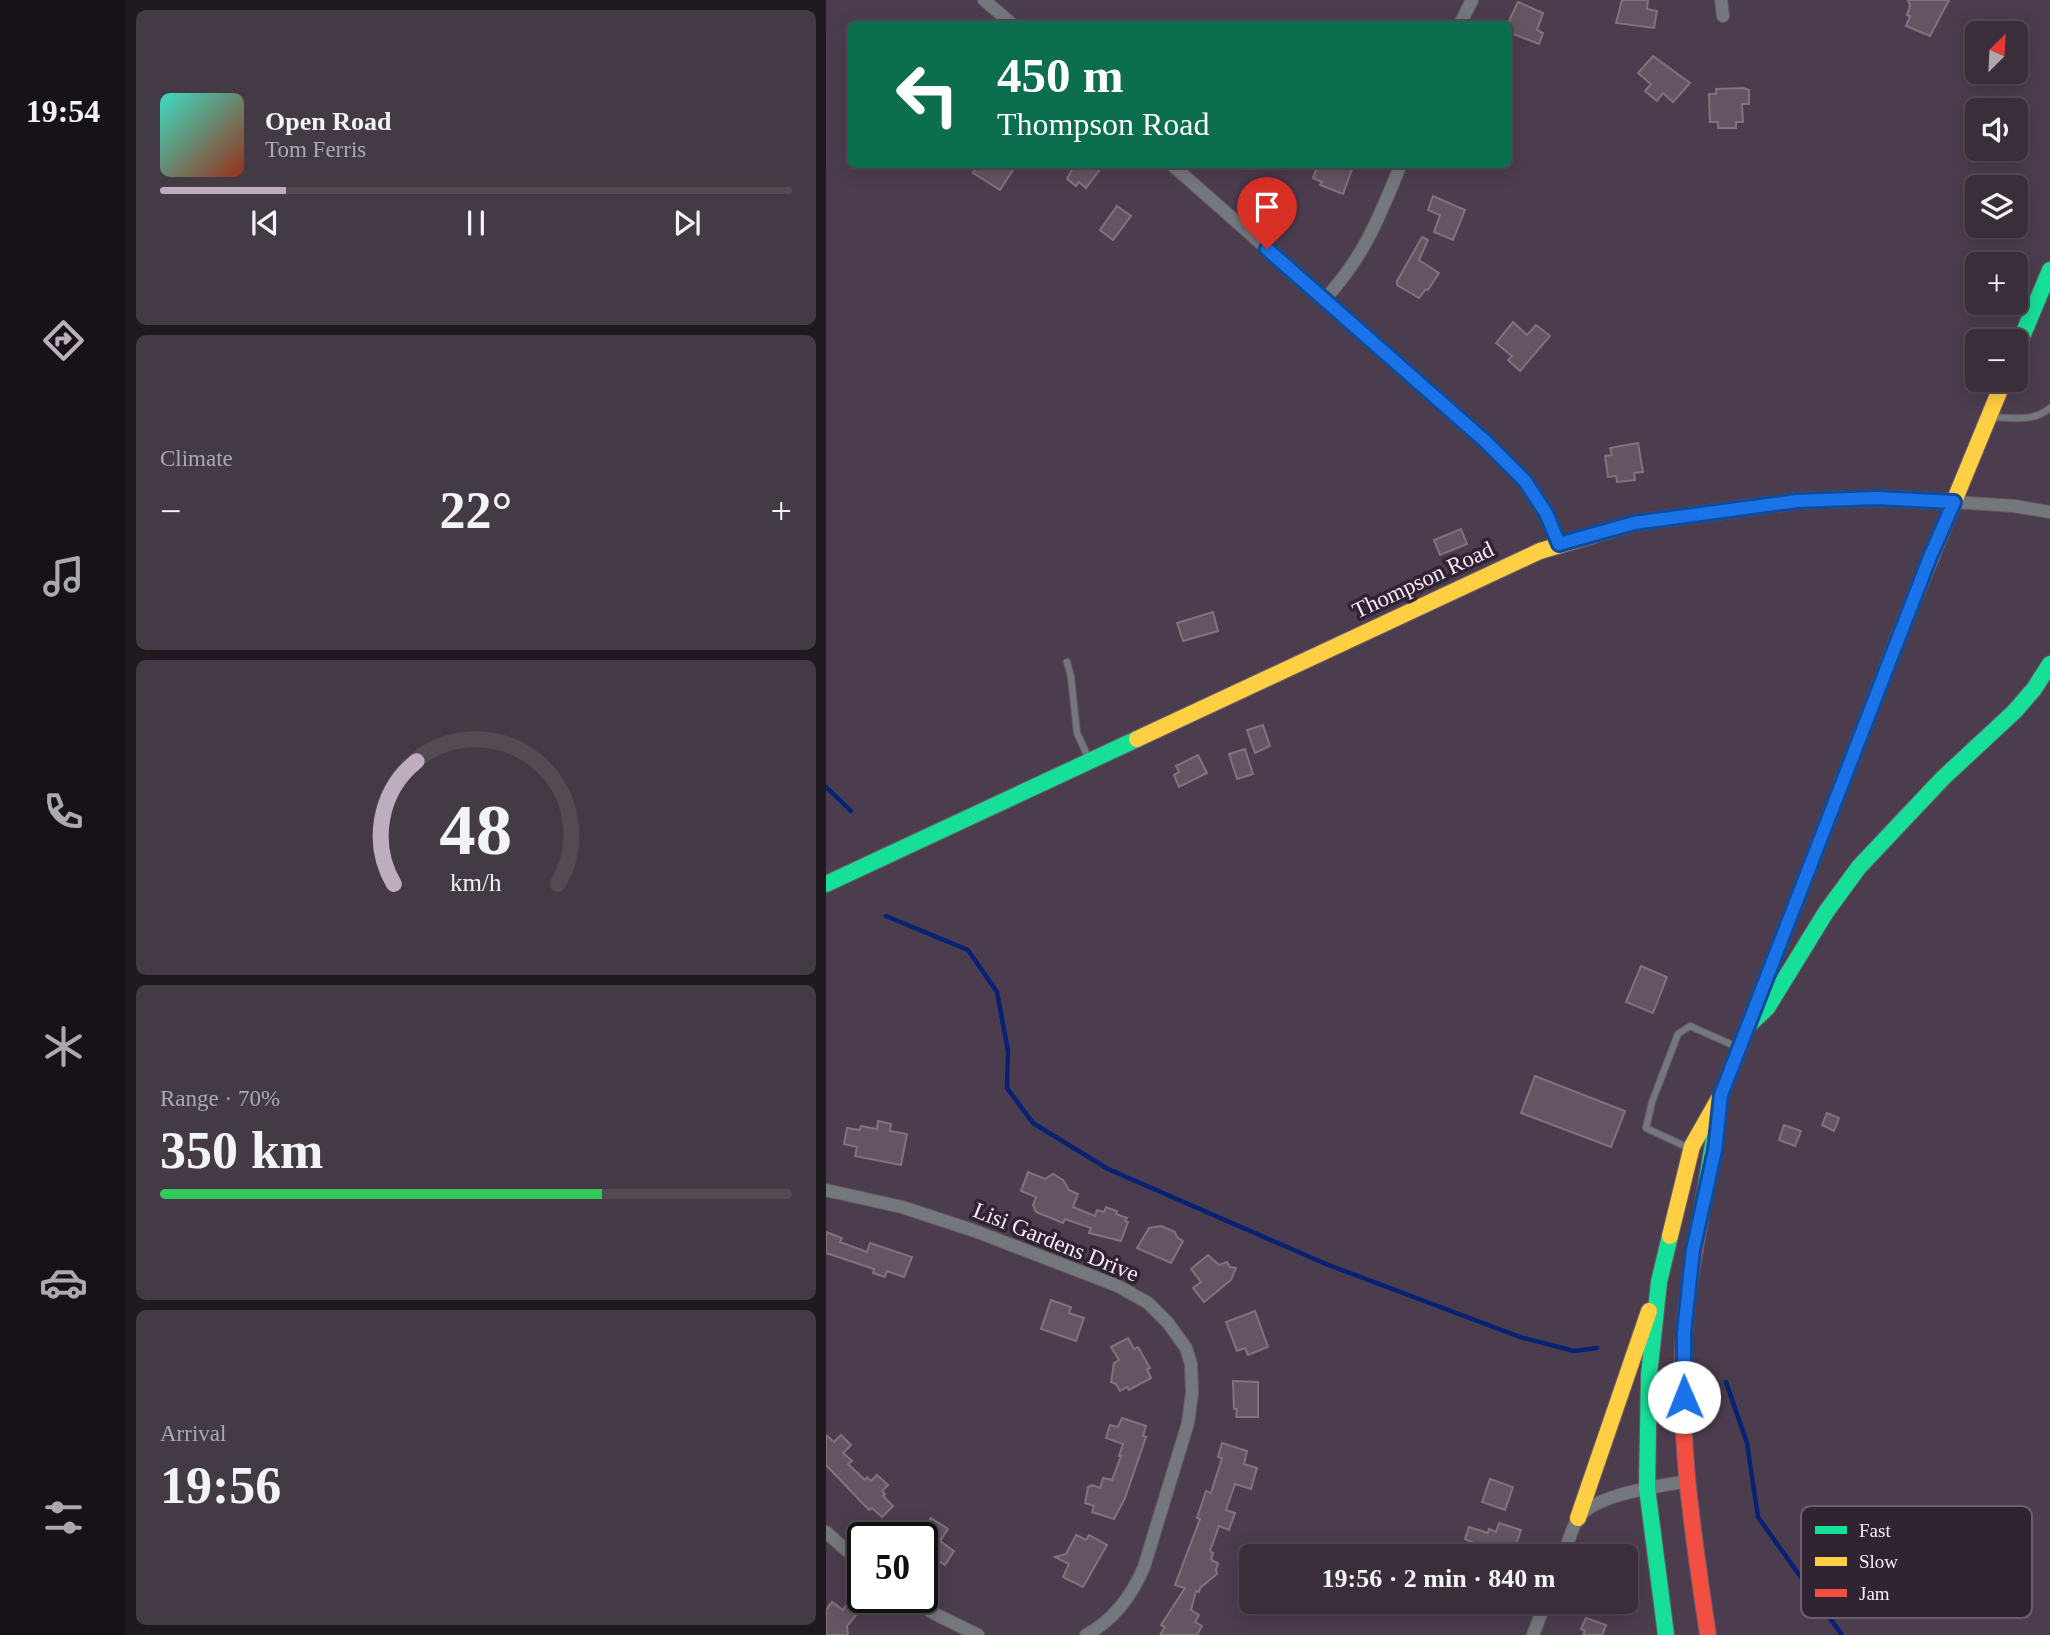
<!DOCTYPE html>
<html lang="en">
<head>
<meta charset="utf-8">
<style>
	body { margin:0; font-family:"Times New Roman",serif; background:#443a45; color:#f1f3f6; height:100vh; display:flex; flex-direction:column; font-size:26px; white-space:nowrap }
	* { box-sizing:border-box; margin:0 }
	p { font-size:23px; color:#aba8af }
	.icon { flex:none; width:38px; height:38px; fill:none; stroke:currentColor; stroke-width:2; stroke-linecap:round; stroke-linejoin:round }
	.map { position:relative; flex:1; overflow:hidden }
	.details { display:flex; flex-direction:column; gap:10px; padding:10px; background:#1f1920; width:700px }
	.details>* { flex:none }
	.guide { position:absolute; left:21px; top:21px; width:665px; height:147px; border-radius:10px; box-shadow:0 4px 18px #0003,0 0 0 2px #534a54; background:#0b6e4f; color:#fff; overflow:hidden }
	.needle { width:46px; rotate:24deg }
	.buttons { position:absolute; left:1139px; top:21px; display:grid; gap:14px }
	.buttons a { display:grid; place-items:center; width:63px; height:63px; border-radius:10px; background:#392e3a; box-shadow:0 4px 18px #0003,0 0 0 2px #534a54; font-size:35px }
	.speed { position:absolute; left:21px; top:1522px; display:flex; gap:14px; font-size:35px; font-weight:700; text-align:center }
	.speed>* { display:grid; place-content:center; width:91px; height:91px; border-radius:50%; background:#392e3a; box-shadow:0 4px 18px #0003,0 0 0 2px #534a54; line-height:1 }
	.speed .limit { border:4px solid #111; border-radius:10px; background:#fff; color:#111 }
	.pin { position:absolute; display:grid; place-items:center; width:60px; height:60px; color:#fff; margin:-72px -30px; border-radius:50% 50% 50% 0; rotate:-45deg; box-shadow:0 0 7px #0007 }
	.pin .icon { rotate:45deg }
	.me { position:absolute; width:77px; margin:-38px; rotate:359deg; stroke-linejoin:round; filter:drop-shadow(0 0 5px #0008) }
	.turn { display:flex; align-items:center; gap:24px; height:147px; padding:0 35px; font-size:32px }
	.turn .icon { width:91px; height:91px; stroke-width:2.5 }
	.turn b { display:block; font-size:49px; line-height:60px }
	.big { font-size:52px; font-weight:800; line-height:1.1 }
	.details .tile { flex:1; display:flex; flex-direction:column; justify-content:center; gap:10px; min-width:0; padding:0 24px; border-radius:10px; background:#443a45 }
	.details .dial { align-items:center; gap:0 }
	.dial svg { height:182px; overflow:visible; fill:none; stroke:#534a54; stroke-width:7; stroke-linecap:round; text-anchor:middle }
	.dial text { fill:#f1f3f6; stroke:none }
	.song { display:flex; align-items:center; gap:21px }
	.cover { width:84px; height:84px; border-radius:10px; background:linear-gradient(135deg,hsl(170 70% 55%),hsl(10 70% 35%)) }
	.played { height:7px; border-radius:4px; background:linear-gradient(90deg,#bdadbf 20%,#534a54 20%) }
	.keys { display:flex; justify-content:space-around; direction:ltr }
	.heat { display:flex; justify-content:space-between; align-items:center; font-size:38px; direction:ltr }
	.charge { height:10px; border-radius:5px; background:linear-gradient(90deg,#34c759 70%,#534a54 0) }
	.trip { position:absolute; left:413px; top:1544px; width:399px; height:70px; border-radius:10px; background:#392e3a; box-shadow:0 4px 18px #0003,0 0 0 2px #534a54; font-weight:800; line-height:70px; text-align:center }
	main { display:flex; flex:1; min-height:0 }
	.tabs { display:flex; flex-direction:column; width:126px; justify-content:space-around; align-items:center; background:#171217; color:#aba8af }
	.tabs .icon { width:49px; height:49px }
	.tabs .active { color:#bdadbf }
	.tabs b { font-size:32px; color:#f1f3f6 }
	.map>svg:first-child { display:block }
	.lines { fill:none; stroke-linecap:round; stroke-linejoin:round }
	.stream { stroke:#072275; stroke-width:4.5 }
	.building { fill:#635561; stroke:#81727f; stroke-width:2 }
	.lane-casing { stroke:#675a68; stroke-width:8 }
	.street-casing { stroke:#675a68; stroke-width:14 }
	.fast-casing { stroke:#675a68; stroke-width:18 }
	.slow-casing { stroke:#675a68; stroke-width:18 }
	.jam-casing { stroke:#675a68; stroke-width:18 }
	.lane { stroke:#73787c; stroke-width:6 }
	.street { stroke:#73787c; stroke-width:12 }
	.fast { stroke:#16e098; stroke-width:16 }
	.slow { stroke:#ffcf43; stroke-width:16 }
	.jam { stroke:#f24e42; stroke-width:16 }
	.route-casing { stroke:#114b97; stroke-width:18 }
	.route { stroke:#1a73e8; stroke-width:12 }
	.labels { text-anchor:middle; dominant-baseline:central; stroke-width:7; stroke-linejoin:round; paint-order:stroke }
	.street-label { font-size:23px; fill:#fae9fc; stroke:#302332 }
	.key { fill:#302332; stroke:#6d5e6f; stroke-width:2 }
	.key-label { font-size:19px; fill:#fae9fc }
</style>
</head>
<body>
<main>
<nav class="tabs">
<b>19:54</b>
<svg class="icon active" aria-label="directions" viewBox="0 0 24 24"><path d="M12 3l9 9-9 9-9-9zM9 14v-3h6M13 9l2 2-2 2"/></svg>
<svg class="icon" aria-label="music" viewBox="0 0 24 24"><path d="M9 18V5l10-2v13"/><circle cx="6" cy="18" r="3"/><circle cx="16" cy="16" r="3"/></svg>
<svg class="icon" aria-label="phone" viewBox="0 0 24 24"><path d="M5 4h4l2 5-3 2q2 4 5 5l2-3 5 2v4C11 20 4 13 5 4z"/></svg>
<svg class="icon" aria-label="climate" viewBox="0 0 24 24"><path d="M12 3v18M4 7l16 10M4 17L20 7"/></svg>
<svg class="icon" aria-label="car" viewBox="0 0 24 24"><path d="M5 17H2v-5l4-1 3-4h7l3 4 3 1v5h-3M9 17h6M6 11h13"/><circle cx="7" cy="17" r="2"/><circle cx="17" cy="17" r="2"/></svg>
<svg class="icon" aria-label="filters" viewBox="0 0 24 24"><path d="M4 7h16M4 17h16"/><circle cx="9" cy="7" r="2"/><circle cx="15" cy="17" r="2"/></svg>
</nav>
<section class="details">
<div class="tile">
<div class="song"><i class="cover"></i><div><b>Open Road</b><p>Tom Ferris</p></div></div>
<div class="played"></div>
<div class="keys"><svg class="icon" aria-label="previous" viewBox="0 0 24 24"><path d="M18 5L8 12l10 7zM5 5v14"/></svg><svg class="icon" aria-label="pause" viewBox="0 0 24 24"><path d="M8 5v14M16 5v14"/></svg><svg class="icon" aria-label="next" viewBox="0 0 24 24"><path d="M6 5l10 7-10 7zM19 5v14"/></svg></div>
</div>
<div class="tile"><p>Climate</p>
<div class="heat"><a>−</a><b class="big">22°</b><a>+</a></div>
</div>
<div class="tile dial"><svg viewBox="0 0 100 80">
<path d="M14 69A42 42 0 1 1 86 69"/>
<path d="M14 69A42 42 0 0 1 24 15" stroke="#bdadbf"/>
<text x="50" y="56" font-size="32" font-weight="700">48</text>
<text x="50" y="72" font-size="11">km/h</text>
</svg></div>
<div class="tile"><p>Range · 70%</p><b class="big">350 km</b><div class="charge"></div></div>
<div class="tile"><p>Arrival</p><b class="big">19:56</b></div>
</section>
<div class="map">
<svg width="1224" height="1635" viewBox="0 0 1224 1635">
	<rect width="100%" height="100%" fill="#4c3d4e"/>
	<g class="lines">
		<!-- stream -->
		<g class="stream">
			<path d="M0,787L25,811"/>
			<path d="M60,916L142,950L171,992L182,1051L181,1088L207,1123L282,1169L500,1264L694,1337L748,1351L771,1348"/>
			<path d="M900,1382L921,1443L932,1517L1016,1635"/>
		</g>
	</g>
	<!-- building -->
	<g class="building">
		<path d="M796,0H822L821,9L831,11L828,28L790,23Z"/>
		<path d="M1082,0H1123L1104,36L1080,26L1084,16L1081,15L1084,6Z"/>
		<path d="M692,2L717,13L711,30L717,33L713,44L682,32V23Z"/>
		<path d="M827,56L864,83L847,102L837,93L831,101L819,91L825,84L812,73Z"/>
		<path d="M917,88L923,90V104H916L917,122H910V128H892V122H884L883,94H890V89Z"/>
		<path d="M152,164H191L174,190L147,173Z"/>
		<path d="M249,164H278L260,188L253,182L250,186L241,179Z"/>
		<path d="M503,164H528L517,194L494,185L496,182L487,178L492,165L501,168Z"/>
		<path d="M607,196L639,210L627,240L608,232L614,215L602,210Z"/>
		<path d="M291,206L305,216L287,240L274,230Z"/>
		<path d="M596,237L602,240L593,260L613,273L602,290L600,289L593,298L571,285V281Z"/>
		<path d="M687,322L701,335L710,325L724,336L694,371L682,360L686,356L670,343Z"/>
		<path d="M812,443L817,472L808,473L809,480L791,482L790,476L782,477L779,456L786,455L784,448Z"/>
		<path d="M635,529L641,544L614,555L608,540Z"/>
		<path d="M387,612L392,631L357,641L351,623Z"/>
		<path d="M437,725L444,746L429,753L421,730Z"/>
		<path d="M419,749L427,774L411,779L403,754Z"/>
		<path d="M372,755L381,773L353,787L348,775L353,772L350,766Z"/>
		<path d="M815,966L841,977L827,1013L800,1002Z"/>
		<path d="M709,1076L799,1111L785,1147L695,1113Z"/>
		<path d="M1001,1113L1013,1118L1008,1131L996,1125Z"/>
		<path d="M52,1121L65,1124L64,1131L81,1134L75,1165L29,1156L31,1147L18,1144L21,1128L34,1130L35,1126L51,1129Z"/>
		<path d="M958,1125L975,1131L969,1146L953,1140Z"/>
		<path d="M202,1172L219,1179L227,1174L237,1180L243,1190L252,1194L247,1207L269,1216L271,1210L278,1212L280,1207L291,1211L290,1214L301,1218L299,1221L302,1222L295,1241L263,1233L265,1228L239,1219L237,1223L210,1212L207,1205L210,1197L195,1191Z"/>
		<path d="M335,1226L349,1232L351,1237L357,1241L345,1263L311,1248L323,1228Z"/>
		<path d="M0,1232L16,1238L14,1242L41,1252L44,1243L86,1257L78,1277L61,1271L59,1277L47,1273L48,1269L0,1253Z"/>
		<path d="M382,1255L393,1265L401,1262L404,1267L410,1268L405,1280L378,1302L367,1288L375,1282L365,1269Z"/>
		<path d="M225,1300L245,1307L243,1313L258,1318L250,1341L215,1329Z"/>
		<path d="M429,1311L442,1347L422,1355L419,1348L411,1351L400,1322Z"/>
		<path d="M302,1338L308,1349L312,1347L324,1368L321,1369L325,1378L303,1390L301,1387L294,1391L290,1384L285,1382L288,1363L293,1360L285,1347Z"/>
		<path d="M407,1381L432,1382V1417H410L411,1409H408Z"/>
		<path d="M296,1418L320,1426L317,1436L320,1437L299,1498L288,1519L266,1512L268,1506L259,1503L262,1487L266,1485L274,1488L277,1478L286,1480L295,1456H293L297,1444L280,1438L284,1425L292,1427Z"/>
		<path d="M0,1435L8,1442L15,1435L25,1445L17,1453L26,1461L22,1464L39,1480L41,1477L45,1481L51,1475L62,1485L56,1491L59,1494L57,1496L67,1506L56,1517L46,1508L43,1510L0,1465Z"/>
		<path d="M396,1443L421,1451L418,1464L431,1468L425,1489L409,1484L400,1510L409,1513L403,1530L393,1526L384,1551L387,1553L385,1560L392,1563L390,1570L391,1574L374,1588L373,1592L370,1591L365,1610L373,1615L369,1622L376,1626L371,1635H334L339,1627L335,1625L359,1588L349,1585L374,1519L371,1518L380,1491L385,1493L396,1458L392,1457Z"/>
		<path d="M664,1479L687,1487L679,1510L656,1502Z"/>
		<path d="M105,1518L122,1529L114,1541L128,1551L119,1565L104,1555L96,1567V1538H81L90,1525L97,1529Z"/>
		<path d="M673,1523L695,1530L689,1547L683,1544L679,1556H660L643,1550L646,1542L639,1539L643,1527L662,1533L663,1529L670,1532Z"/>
		<path d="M250,1535L260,1540L263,1535L281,1545L257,1587L237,1577L243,1564L229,1557L240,1554Z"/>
		<path d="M24,1600L35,1609L21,1626L22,1635H0V1610L6,1602L17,1610Z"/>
		<path d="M760,1618L780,1625L776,1635H757L759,1631L755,1629Z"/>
	</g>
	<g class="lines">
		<defs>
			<g id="lane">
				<path d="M1165,417C1185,418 1208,422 1224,408"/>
				<path d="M241,662L245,677L251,733L263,759"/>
				<path d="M863,1148L820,1128L826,1102L852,1034L864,1026L911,1047"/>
			</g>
			<g id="street">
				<path d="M158,0L186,24"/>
				<path d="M895,0L897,16"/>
				<path d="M634,24L646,0"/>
				<path d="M345,164L659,441L699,481L720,512L733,544"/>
				<path d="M498,300C538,257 553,218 575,164"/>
				<path d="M1128,502L1188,506L1224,512"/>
				<path d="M0,1190L76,1207L149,1231L292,1286L322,1303L342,1323L360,1348L365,1364L366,1393L362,1423L318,1567C306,1595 288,1620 260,1635"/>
				<path d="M0,1532L37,1565"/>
				<path d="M737,1556C742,1544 745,1530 751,1520C766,1494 835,1486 863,1481"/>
				<path d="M83,1598L109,1614L152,1635"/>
				<path d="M707,1635L720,1601"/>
			</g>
			<g id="fast">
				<path d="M1190,351L1224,270"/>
				<path d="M768,535L808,523L971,501L1051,498L1128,502"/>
				<path d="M0,884L311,739"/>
				<path d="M925,1023L941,1008L1000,912L1033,867L1117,778L1188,712L1208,689L1224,664"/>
				<path d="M874,1221L894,1103"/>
				<path d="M840,1635L821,1488L823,1375L833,1282L844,1236"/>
			</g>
			<g id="slow">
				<path d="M1080,618L1178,380"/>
				<path d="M311,739L714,551L768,535"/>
				<path d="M844,1236L866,1146L895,1095L988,856"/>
				<path d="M752,1518L823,1311"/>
			</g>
			<g id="jam">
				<path d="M988,856L1080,618"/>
				<path d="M874,1221C867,1258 861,1295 858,1332C851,1433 867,1535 882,1635"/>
			</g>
		</defs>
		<!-- lane casing -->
		<use href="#lane" class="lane-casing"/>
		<!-- street casing -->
		<use href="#street" class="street-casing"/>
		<!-- fast casing -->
		<use href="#fast" class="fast-casing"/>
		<!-- slow casing -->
		<use href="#slow" class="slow-casing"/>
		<!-- jam casing -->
		<use href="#jam" class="jam-casing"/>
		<!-- lane -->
		<use href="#lane" class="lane"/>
		<!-- street -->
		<use href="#street" class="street"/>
		<!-- fast -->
		<use href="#fast" class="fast"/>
		<!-- slow -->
		<use href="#slow" class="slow"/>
		<!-- jam -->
		<use href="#jam" class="jam"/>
	</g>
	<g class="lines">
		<defs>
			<path id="route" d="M441,249L659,441L699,481L720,513L733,544L808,523L971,501L1051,498L1128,502L1104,557L895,1095L889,1150L867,1250L858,1332V1397"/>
		</defs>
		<!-- route casing -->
		<use href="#route" class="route-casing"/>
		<!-- route -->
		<use href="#route" class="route"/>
	</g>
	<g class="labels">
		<!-- street labels -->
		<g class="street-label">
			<text transform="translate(597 580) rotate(-25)">Thompson Road</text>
			<text transform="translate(230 1242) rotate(22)">Lisi Gardens Drive</text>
		</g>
	</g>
	<!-- legend -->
	<rect x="975" y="1506" width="231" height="112" rx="10" class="key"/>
	<rect x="989" y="1526" width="32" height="8" fill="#16e098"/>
	<rect x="989" y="1557" width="32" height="9" fill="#ffcf43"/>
	<rect x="989" y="1589" width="32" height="8" fill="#f24e42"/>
	<g class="key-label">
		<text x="1033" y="1537">Fast</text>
		<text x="1033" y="1568">Slow</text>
		<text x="1033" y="1600">Jam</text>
	</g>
</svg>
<div class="buttons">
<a><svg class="needle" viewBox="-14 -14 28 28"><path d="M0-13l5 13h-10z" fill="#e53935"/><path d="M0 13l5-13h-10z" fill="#aba8af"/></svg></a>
<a><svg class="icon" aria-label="sound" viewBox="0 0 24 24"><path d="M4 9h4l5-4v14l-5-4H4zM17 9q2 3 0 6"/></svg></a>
<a><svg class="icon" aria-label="layers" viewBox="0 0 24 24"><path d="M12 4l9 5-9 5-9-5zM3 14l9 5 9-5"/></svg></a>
<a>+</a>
<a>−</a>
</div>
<div class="speed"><div class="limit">50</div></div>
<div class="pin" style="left:441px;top:249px;background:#d93025"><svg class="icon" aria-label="arrive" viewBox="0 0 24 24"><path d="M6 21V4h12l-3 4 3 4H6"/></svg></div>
<svg class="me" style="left:858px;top:1397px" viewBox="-20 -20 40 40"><circle r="19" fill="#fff"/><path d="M0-13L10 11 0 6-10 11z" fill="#1a73e8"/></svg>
<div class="trip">19:56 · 2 min · 840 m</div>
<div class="guide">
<div class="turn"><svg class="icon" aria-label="left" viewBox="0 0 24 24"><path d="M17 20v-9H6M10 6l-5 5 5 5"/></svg><div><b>450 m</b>Thompson Road</div></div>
</div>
</div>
</main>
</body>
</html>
